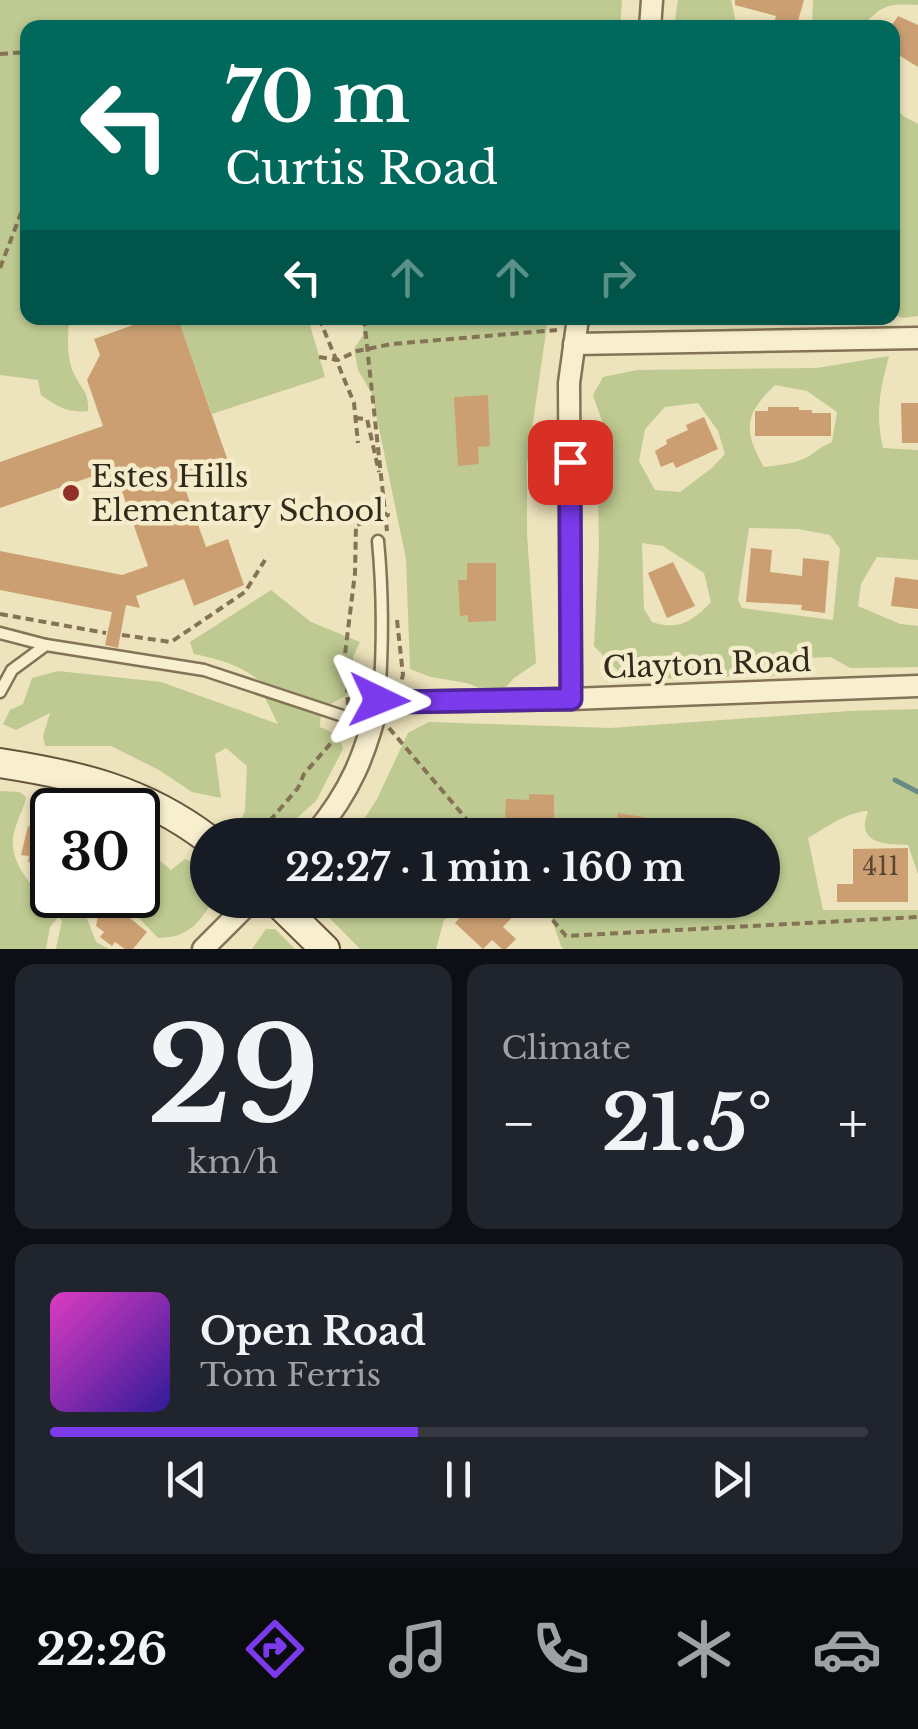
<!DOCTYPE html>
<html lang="en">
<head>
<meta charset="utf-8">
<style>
	body { margin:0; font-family:"Libre Baskerville",serif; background:#20242c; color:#f1f3f6; height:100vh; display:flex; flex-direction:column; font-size:38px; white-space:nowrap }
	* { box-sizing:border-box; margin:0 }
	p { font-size:32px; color:#9ea1a6 }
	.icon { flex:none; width:55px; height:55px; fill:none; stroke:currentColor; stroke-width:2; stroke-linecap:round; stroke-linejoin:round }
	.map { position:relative; height:949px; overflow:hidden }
	.panel { display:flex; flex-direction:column; gap:15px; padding:15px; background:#0d0f14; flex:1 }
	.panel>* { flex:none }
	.hud { position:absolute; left:20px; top:20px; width:880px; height:305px; border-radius:20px; box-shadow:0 2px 8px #0004; background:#00695c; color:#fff; overflow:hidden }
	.speed { position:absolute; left:30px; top:788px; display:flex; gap:20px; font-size:50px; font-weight:700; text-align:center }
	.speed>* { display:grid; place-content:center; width:130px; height:130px; border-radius:50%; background:#171b24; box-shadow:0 2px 8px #0004; line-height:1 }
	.speed .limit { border:5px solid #111; border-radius:15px; background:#fff; color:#111 }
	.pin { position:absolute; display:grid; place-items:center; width:85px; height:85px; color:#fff; margin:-42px; border-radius:20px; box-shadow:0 5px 15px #0006 }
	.me { position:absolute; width:110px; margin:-55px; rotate:92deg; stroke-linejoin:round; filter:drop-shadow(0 0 8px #0008) }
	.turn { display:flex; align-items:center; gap:35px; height:210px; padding:0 40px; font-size:45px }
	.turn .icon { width:130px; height:130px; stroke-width:2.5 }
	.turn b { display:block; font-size:70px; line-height:85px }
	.lanes { display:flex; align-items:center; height:95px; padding:0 40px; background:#0003; justify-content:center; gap:50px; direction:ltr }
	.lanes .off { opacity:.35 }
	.big { font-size:75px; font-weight:700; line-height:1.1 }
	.panel .card { flex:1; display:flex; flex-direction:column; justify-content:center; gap:15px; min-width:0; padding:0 35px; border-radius:20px; background:#20242c }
	.panel .dial { align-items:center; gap:0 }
	.dial b { font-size:130px; line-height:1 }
	.song { display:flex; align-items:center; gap:30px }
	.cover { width:120px; height:120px; border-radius:15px; background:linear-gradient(135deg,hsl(310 70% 55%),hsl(250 70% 35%)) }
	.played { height:10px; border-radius:5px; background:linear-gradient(90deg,#7c3aed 45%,#363941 45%) }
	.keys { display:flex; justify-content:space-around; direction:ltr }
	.heat { display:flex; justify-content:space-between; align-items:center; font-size:55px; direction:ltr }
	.panel .tiles { flex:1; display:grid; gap:15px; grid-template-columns:1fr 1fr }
	.card:last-child { grid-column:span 2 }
	.trip { position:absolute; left:190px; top:818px; width:590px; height:100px; border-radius:50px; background:#171b24; box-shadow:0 2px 8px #0004; font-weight:700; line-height:100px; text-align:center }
	.dock { display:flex; height:160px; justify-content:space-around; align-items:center; background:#090b0e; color:#9ea1a6 }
	.dock .icon { width:70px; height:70px }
	.dock .selected { color:#7c3aed }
	.dock b { font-size:45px; color:#f1f3f6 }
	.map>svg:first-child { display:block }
	.green { fill:#beca91; fill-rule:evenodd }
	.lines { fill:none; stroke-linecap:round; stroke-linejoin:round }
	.stream { stroke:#688b85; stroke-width:5 }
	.building { fill:#cb9f72 }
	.lane-casing { stroke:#847356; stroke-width:15 }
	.street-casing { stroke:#847356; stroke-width:25 }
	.secondary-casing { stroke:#65533a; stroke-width:32 }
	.path { stroke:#847356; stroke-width:4; stroke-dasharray:8 5; stroke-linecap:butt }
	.lane { stroke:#f8efcf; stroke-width:10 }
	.street { stroke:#f8efcf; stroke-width:20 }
	.secondary { stroke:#f8efcf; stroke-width:28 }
	.route-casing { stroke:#51269a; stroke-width:25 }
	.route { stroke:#7c3aed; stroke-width:18 }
	.poi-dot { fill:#923027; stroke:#f4eccb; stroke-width:4 }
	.labels { text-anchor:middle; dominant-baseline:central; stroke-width:9; stroke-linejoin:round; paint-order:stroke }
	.number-label { font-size:25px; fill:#594631 }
	.poi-label { font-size:30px; fill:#33291b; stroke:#f4eccb; text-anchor:start }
	.street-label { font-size:30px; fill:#33291b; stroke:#f4eccb }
</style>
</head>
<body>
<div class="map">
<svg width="918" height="949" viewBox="0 0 918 949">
	<rect width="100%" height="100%" fill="#ede3bc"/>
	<!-- green -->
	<g class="green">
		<path d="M0,0H622L620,28H28V318H69C68,336 66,357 74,374C82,391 89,391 88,411C67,413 58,407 41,395L38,380L0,375Z"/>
		<path d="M678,0H731L737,27H674Z"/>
		<path d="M813,0H918V5C888,3 881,5 862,27L812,28Z"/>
		<path d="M893,104L903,116L918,124V316L903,318L892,314Z"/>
		<path d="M178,318H308L325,377L212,414Z"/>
		<path d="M363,318H548L527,464V534L536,663L514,678L498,696L467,683L431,677L410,669L406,559L372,394L358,370L354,349L363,335Z"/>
		<path d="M889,356C880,390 875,414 883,448L918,450V560L877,557L861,584L858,606L900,624L918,626V667L850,668L831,657L807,658L781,675L638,679L618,671L594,646L599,547L598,490L603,442L602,421L593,395L603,377L637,370L817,368ZM775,385L807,391L837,412L832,442C822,446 817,451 809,456C796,464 779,465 764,467C743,430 744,415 775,385ZM698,403L718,431L725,454L712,468L680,492L655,490L639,461L645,429L665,407ZM749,528L798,529L830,535L840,549L833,620L742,608L738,600ZM642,543L663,546L704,573L711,602C693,621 679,631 652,622L644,609Z"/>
		<path d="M271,590L311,622L360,642L353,657V691L321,710L320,727L338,735L343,749L316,801L278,835H244L238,826L245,811L247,766L226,748L215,754L221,798L192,792L159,770L111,746H45L43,736L50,713L16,730L3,724L10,710L23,704L32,678L58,671L161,682L278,724L262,692L263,684C244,666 219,659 194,654L190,642Z"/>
		<path d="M918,709V874L908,845C894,844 867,846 865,827C864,822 867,816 868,811C847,812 827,827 808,838L823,910H918V949H564L561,946L545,900H762V835H354L377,799L408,733L429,722L610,728L849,711Z"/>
		<path d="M0,791L20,792L26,797C24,809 18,817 15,829C6,854 25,880 43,896L52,892V895H82L80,900L96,942L109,949H56L62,921L59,916L50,927L46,949H0Z"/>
		<path d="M138,828L152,841L159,860L171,870L185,859L207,869L208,900H213C199,924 187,938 158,938L135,914Z"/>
		<path d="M312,900H481L477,905L467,903L444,920L436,949H360Z"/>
		<path d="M266,929H275L295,949H252Z"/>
	</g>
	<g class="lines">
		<!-- stream -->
		<path class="stream" d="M895,780L918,792"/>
	</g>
	<!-- building -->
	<g class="building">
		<path d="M735,0H804L796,28H773L776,16L735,5Z"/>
		<path d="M898,16L918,25V67L892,51V25Z"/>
		<path d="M153,318H178L229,464L182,480L206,547L228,539L244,585L194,606L184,579L136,596L140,608L126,605L118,648L105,645L112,612L0,590V551L122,575L148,566L119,483L113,485L108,471L0,508V462L103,426L87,380L100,355L94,339Z"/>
		<path d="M488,395L490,446L478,447L479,464L458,466L454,397Z"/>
		<path d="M901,403H918V443H902Z"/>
		<path d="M768,407H799V410H812V413H831V436H755V411H768Z"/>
		<path d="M704,417L718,449L676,468L673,462L661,467L655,451L667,444L666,440L688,430L686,425Z"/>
		<path d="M751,548L772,550L770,572L802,576L803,558L829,561L825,613L801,610L802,605L746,602Z"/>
		<path d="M673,562L695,606L667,618L648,573Z"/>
		<path d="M467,563H496V621L468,622V615L460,616L458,580H467Z"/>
		<path d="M895,577L918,580V609L891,606Z"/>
		<path d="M529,794L554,795V829L505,825L506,799L529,800Z"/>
		<path d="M618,813L668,821L666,835H614Z"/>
		<path d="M28,826L52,832V867L28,862L29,856L21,855Z"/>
		<path d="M908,848V902H837V884H853V849Z"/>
		<path d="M102,895H127L125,914L147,932L133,949H125L115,942L112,946L100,937L104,932L96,926Z"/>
		<path d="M488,900H505L517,912L503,927L516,939L506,949H502L492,940L483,949L455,923L470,906L477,912Z"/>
	</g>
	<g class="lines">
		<defs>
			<g id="lane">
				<path d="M378,541C383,594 383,646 379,699"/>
				<path d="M0,633L46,645L204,670L343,716L370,729"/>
				<path d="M0,692L12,670L46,645"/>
			</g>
			<g id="street">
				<path d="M650,28L652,0"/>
				<path d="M574,344L918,338"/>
				<path d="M571,699L569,383L578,318"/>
				<path d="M314,835C351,791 365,755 379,700L398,702L571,699L918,686"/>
				<path d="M203,949L252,900"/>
			</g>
			<g id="secondary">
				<path d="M0,763C78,775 143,790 208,839"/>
				<path d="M275,900L325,949"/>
			</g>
		</defs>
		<!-- lane casing -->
		<use href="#lane" class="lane-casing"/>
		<!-- street casing -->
		<use href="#street" class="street-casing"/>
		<!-- secondary casing -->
		<use href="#secondary" class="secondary-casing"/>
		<!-- path -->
		<g class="path">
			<path d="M0,54L28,52"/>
			<path d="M0,268L28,195"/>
			<path d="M319,318L354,403L358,443"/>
			<path d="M364,318L387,531"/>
			<path d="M319,357L338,360L357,351L392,344L557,330"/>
			<path d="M355,418L367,419L379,472"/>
			<path d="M0,614L106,633"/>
			<path d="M397,620L403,675L400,685"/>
			<path d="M122,635L171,642L245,592L265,560"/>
			<path d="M348,705L345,654L355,573L356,525L388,515L387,510"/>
			<path d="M389,728L480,835"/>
			<path d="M224,822L243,830L261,831L298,788L304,774L339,734L340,728"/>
			<path d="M536,900L566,936L918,917"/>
		</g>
		<!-- lane -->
		<use href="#lane" class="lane"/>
		<!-- street -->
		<use href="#street" class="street"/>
		<!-- secondary -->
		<use href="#secondary" class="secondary"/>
	</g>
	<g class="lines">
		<defs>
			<path id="route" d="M379,700L398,702L571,699L570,462"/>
		</defs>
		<!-- route casing -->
		<use href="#route" class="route-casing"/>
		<!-- route -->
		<use href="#route" class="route"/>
	</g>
	<!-- markers -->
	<circle class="poi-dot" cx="71" cy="493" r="10"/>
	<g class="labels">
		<!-- number labels -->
		<g class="number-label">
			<text x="881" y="866">411</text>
		</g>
		<!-- poi labels -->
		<g class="poi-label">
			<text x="91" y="476">Estes Hills<tspan x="91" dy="34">Elementary School</tspan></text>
		</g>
		<!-- street labels -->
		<g class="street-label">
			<text transform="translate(707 664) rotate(-2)">Clayton Road</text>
		</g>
	</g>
</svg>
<div class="speed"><div class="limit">30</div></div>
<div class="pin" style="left:570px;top:462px;background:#d93025"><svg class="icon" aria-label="arrive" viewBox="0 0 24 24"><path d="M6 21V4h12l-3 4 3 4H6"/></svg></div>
<svg class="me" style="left:379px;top:700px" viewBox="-20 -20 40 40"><path d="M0-17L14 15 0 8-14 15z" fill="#7c3aed" stroke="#fff" stroke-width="4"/></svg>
<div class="trip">22:27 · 1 min · 160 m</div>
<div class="hud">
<div class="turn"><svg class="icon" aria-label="left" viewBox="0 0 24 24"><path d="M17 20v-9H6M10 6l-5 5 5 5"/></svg><div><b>70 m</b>Curtis Road</div></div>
<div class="lanes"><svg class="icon" aria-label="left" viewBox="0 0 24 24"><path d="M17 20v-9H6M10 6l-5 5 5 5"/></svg><svg class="icon off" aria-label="ahead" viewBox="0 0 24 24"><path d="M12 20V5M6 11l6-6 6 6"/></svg><svg class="icon off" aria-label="ahead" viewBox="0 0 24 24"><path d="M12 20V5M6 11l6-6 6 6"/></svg><svg class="icon off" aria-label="right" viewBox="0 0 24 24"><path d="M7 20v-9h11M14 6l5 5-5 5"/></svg></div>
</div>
</div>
<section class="panel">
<div class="tiles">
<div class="card dial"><b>29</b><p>km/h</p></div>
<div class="card"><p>Climate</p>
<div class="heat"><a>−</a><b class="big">21.5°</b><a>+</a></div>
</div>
<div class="card">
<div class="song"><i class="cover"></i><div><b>Open Road</b><p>Tom Ferris</p></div></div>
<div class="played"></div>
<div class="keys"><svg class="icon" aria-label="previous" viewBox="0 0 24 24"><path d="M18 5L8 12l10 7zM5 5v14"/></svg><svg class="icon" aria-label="pause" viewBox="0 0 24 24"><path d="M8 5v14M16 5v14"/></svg><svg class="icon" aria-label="next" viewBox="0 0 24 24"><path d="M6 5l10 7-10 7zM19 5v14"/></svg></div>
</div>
</div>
</section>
<nav class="dock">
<b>22:26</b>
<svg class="icon selected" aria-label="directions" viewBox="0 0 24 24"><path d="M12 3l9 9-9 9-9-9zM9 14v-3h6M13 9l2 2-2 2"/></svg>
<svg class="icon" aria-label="music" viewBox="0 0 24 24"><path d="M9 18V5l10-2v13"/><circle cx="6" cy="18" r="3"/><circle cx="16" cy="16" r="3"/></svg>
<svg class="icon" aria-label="phone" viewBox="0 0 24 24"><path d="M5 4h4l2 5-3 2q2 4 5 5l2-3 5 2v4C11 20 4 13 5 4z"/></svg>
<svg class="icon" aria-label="climate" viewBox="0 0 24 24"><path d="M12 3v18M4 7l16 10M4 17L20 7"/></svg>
<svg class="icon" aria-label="car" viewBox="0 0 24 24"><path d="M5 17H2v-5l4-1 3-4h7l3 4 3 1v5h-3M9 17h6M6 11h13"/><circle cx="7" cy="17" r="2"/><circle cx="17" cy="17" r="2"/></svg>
</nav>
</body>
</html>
